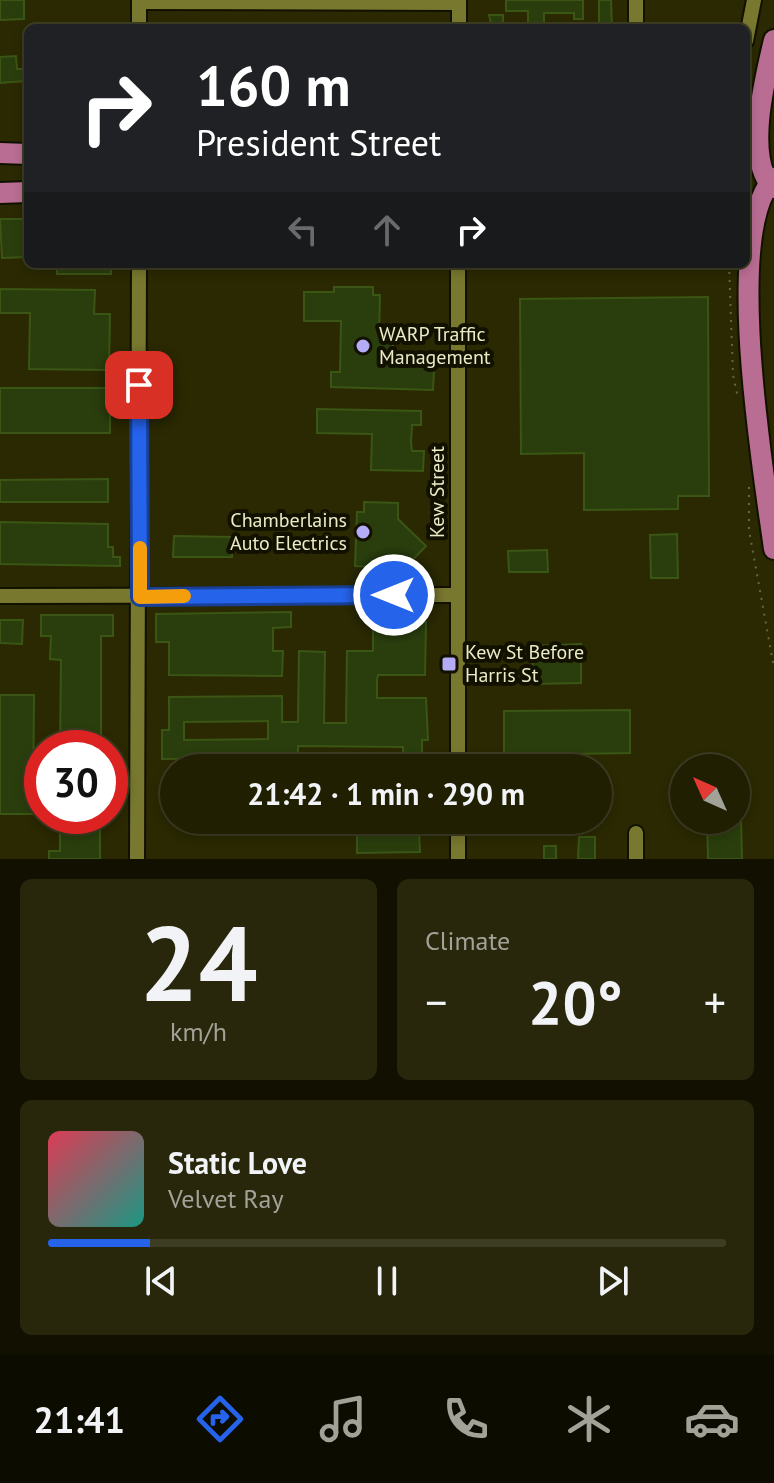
<!DOCTYPE html>
<html lang="en">
<head>
<meta charset="utf-8">
<style>
	body { margin:0; font-family:"PT Sans",sans-serif; background:#28270c; color:#f1f3f6; height:100vh; display:flex; flex-direction:column; font-size:30px; white-space:nowrap }
	* { box-sizing:border-box; margin:0 }
	p { font-size:26px; color:#a2a299 }
	.icon { flex:none; width:44px; height:44px; fill:none; stroke:currentColor; stroke-width:2; stroke-linecap:round; stroke-linejoin:round }
	.map { position:relative; height:859px; overflow:hidden }
	.side { display:flex; flex-direction:column; gap:20px; padding:20px; background:#121101; flex:1 }
	.side>* { flex:none }
	.guide { position:absolute; left:24px; top:24px; width:726px; height:244px; border-radius:12px; box-shadow:0 4px 12px #0003,0 0 0 2px #3d3d24; background:#202124; color:#fff; overflow:hidden }
	.needle { width:52px; rotate:315deg }
	.tools { position:absolute; left:670px; top:754px; display:grid; gap:16px }
	.tools a { display:grid; place-items:center; width:80px; height:80px; border-radius:50%; background:#201f02; box-shadow:0 4px 12px #0003,0 0 0 2px #3d3d24; font-size:40px }
	.speed { position:absolute; left:24px; top:730px; display:flex; gap:16px; font-size:40px; font-weight:700; text-align:center }
	.speed>* { display:grid; place-content:center; width:104px; height:104px; border-radius:50%; background:#201f02; box-shadow:0 4px 12px #0003,0 0 0 2px #3d3d24; line-height:1 }
	.speed .limit { border:12px solid #d22; background:#fff; color:#111 }
	.pin { position:absolute; display:grid; place-items:center; width:68px; height:68px; color:#fff; margin:-34px; border-radius:16px; box-shadow:0 4px 12px #0006 }
	.me { position:absolute; width:88px; margin:-44px; rotate:270deg; stroke-linejoin:round; filter:drop-shadow(0 0 6px #0008) }
	.turn { display:flex; align-items:center; gap:28px; height:168px; padding:0 40px; font-size:36px }
	.turn .icon { width:104px; height:104px; stroke-width:2.5 }
	.turn b { display:block; font-size:56px; line-height:68px }
	.lanes { display:flex; align-items:center; height:76px; padding:0 40px; background:#0003; justify-content:center; gap:40px; direction:ltr }
	.lanes .off { opacity:.35 }
	.big { font-size:60px; font-weight:600; line-height:1.1 }
	.side .tile { flex:1; display:flex; flex-direction:column; justify-content:center; gap:12px; min-width:0; padding:0 28px; border-radius:12px; background:#28270c }
	.side .dial { align-items:center; gap:0 }
	.dial b { font-size:104px; line-height:1 }
	.song { display:flex; align-items:center; gap:24px }
	.cover { width:96px; height:96px; border-radius:12px; background:linear-gradient(135deg,hsl(350 70% 55%),hsl(170 70% 35%)) }
	.played { height:8px; border-radius:4px; background:linear-gradient(90deg,#2563eb 15%,#3d3d24 15%) }
	.keys { display:flex; justify-content:space-around; direction:ltr }
	.heat { display:flex; justify-content:space-between; align-items:center; font-size:44px; direction:ltr }
	.side .tiles { flex:1; display:grid; gap:20px; grid-template-columns:1fr 1fr }
	.tile:last-child { grid-column:span 2 }
	.trip { position:absolute; left:160px; top:754px; width:452px; height:80px; border-radius:40px; background:#201f02; box-shadow:0 4px 12px #0003,0 0 0 2px #3d3d24; font-weight:600; line-height:80px; text-align:center }
	.tab-bar { display:flex; height:128px; justify-content:space-around; align-items:center; background:#0d0c01; color:#a2a299 }
	.tab-bar .icon { width:56px; height:56px }
	.tab-bar .on { color:#2563eb }
	.tab-bar b { font-size:36px; color:#f1f3f6 }
	.map>svg:first-child { display:block }
	.building { fill:#2a3e0d; stroke:#3b5514; stroke-width:2; fill-rule:evenodd }
	.lines { fill:none; stroke-linecap:round; stroke-linejoin:round }
	.minor-casing { stroke:#121100; stroke-width:18 }
	.highway-casing { stroke:#121100; stroke-width:24 }
	.path { stroke:#666640; stroke-width:2; stroke-dasharray:2 6; stroke-linecap:butt }
	.minor { stroke:#79782f; stroke-width:14 }
	.highway { stroke:#b96d93; stroke-width:20 }
	.route-casing { stroke:#184099; stroke-width:20 }
	.route { stroke:#2563eb; stroke-width:14 }
	.slow { stroke:#f59e0b; stroke-width:14 }
	.poi-dot { fill:#b5acf8; stroke:#121100; stroke-width:3 }
	.labels { text-anchor:middle; dominant-baseline:central; stroke-width:8; stroke-linejoin:round; paint-order:stroke }
	.poi-label { font-size:20px; fill:#eaebc7; stroke:#121100; text-anchor:start }
	.street-label { font-size:20px; fill:#eaebc7; stroke:#121100 }
</style>
</head>
<body>
<div class="map">
<svg width="774" height="859" viewBox="0 0 774 859">
	<rect width="100%" height="100%" fill="#2a2902"/>
	<!-- building -->
	<g class="building">
		<path d="M0,0H24V19L0,20Z"/>
		<path d="M506,0H583V19H574V13H544V26H528V11H506Z"/>
		<path d="M599,0H611L612,28H599Z"/>
		<path d="M489,15H503V28H492Z"/>
		<path d="M16,56L17,69H25V81L0,83V57Z"/>
		<path d="M0,219H28V257L2,258Z"/>
		<rect x="57" y="264" width="54" height="10"/>
		<path d="M334,287H373V295H380L379,337H393V353H419V364H428V370H434L433,390L331,387V372H340L341,321H304V292H334Z"/>
		<path d="M0,289L95,290L94,314H110L109,370L29,369L30,313H0Z"/>
		<path d="M708,297L709,496H678V509L584,510V453L521,454L520,299Z"/>
		<rect x="0" y="388" width="110" height="45"/>
		<path d="M317,409L421,411V425H412L411,442L412,451H424L423,471L371,470L372,434L317,433Z"/>
		<path d="M108,479V502H0V480Z"/>
		<path d="M364,502L398,503V519L426,546L398,575L388,566V579L373,578V567L355,566L357,512H364Z"/>
		<path d="M0,522L108,524V547H113V557H120V566L0,564Z"/>
		<path d="M677,534L678,578H651L650,535Z"/>
		<path d="M174,536L232,537V557H173Z"/>
		<path d="M547,550L548,572H509L508,551Z"/>
		<path d="M291,612V627L273,628V651H283L282,676L169,675V642H156V614Z"/>
		<path d="M41,615H113V636H101V747H60L61,660L50,659L51,636H41Z"/>
		<path d="M0,620H23L22,644L0,643Z"/>
		<path d="M373,622H426L425,675H378L377,680V698H426L428,740H422V768H403V747L298,746V758L162,759V730H169V697L282,696V722H298L299,651L325,652L324,723H346L347,651H373ZM268,721V739L184,740V722Z"/>
		<path d="M581,644V683L533,684L532,646Z"/>
		<path d="M0,695H34L33,814H0Z"/>
		<path d="M630,710V753L504,755V711Z"/>
		<path d="M60,816H100V859H49V851H60Z"/>
		<path d="M707,820H741L742,859H708Z"/>
		<path d="M419,832L420,852L357,853V833Z"/>
		<path d="M579,837H595V859H578Z"/>
		<rect x="544" y="846" width="12" height="13"/>
	</g>
	<g class="lines">
		<defs>
			<g id="minor">
				<path d="M139,0V28"/>
				<path d="M139,2L459,3"/>
				<path d="M459,28V0"/>
				<path d="M636,28V0"/>
				<path d="M746,41L754,0"/>
				<path d="M0,596L457,595"/>
				<path d="M458,768V264"/>
				<path d="M458,820V859"/>
				<path d="M636,833V859"/>
				<path d="M137,859L139,264"/>
			</g>
			<g id="highway">
				<path d="M774,40C766,74 743,161 774,188"/>
				<path d="M0,153L28,154"/>
				<path d="M774,178C722,230 764,475 774,549"/>
				<path d="M0,193L28,192"/>
			</g>
		</defs>
		<!-- minor casing -->
		<use href="#minor" class="minor-casing"/>
		<!-- highway casing -->
		<use href="#highway" class="highway-casing"/>
		<!-- path -->
		<g class="path">
			<path d="M729,264L733,375L738,398"/>
			<path d="M749,487V530L774,668"/>
		</g>
		<!-- minor -->
		<use href="#minor" class="minor"/>
		<!-- highway -->
		<use href="#highway" class="highway"/>
	</g>
	<g class="lines">
		<defs>
			<path id="route" d="M139,385L140,597L394,595"/>
		</defs>
		<!-- route casing -->
		<use href="#route" class="route-casing"/>
		<!-- route -->
		<use href="#route" class="route"/>
		<!-- slow -->
		<path class="slow" d="M140,548V597L184,596"/>
	</g>
	<!-- markers -->
	<g class="poi-dot">
		<circle cx="363" cy="346" r="8"/>
		<circle cx="363" cy="532" r="8"/>
		<rect x="441" y="656" width="16" height="16" rx="4"/>
	</g>
	<g class="labels">
		<!-- poi labels -->
		<g class="poi-label">
			<text x="379" y="334">WARP Traffic<tspan x="379" dy="23">Management</tspan></text>
			<text x="347" y="520" text-anchor="end">Chamberlains<tspan x="347" dy="23">Auto Electrics</tspan></text>
			<text x="465" y="652">Kew St Before<tspan x="465" dy="23">Harris St</tspan></text>
		</g>
		<!-- street labels -->
		<g class="street-label">
			<text transform="translate(437 492) rotate(-90)">Kew Street</text>
		</g>
	</g>
</svg>
<div class="tools">
<a><svg class="needle" viewBox="-14 -14 28 28"><path d="M0-13l5 13h-10z" fill="#e53935"/><path d="M0 13l5-13h-10z" fill="#a2a299"/></svg></a>
</div>
<div class="speed"><div class="limit">30</div></div>
<div class="pin" style="left:139px;top:385px;background:#d93025"><svg class="icon" aria-label="arrive" viewBox="0 0 24 24"><path d="M6 21V4h12l-3 4 3 4H6"/></svg></div>
<svg class="me" style="left:394px;top:595px" viewBox="-20 -20 40 40"><circle r="17" fill="#2563eb" stroke="#fff" stroke-width="3"/><path d="M0-11L8 9 0 5-8 9z" fill="#fff"/></svg>
<div class="trip">21:42 · 1 min · 290 m</div>
<div class="guide">
<div class="turn"><svg class="icon" aria-label="right" viewBox="0 0 24 24"><path d="M7 20v-9h11M14 6l5 5-5 5"/></svg><div><b>160 m</b>President Street</div></div>
<div class="lanes"><svg class="icon off" aria-label="left" viewBox="0 0 24 24"><path d="M17 20v-9H6M10 6l-5 5 5 5"/></svg><svg class="icon off" aria-label="ahead" viewBox="0 0 24 24"><path d="M12 20V5M6 11l6-6 6 6"/></svg><svg class="icon" aria-label="right" viewBox="0 0 24 24"><path d="M7 20v-9h11M14 6l5 5-5 5"/></svg></div>
</div>
</div>
<section class="side">
<div class="tiles">
<div class="tile dial"><b>24</b><p>km/h</p></div>
<div class="tile"><p>Climate</p>
<div class="heat"><a>−</a><b class="big">20°</b><a>+</a></div>
</div>
<div class="tile">
<div class="song"><i class="cover"></i><div><b>Static Love</b><p>Velvet Ray</p></div></div>
<div class="played"></div>
<div class="keys"><svg class="icon" aria-label="previous" viewBox="0 0 24 24"><path d="M18 5L8 12l10 7zM5 5v14"/></svg><svg class="icon" aria-label="pause" viewBox="0 0 24 24"><path d="M8 5v14M16 5v14"/></svg><svg class="icon" aria-label="next" viewBox="0 0 24 24"><path d="M6 5l10 7-10 7zM19 5v14"/></svg></div>
</div>
</div>
</section>
<nav class="tab-bar">
<b>21:41</b>
<svg class="icon on" aria-label="directions" viewBox="0 0 24 24"><path d="M12 3l9 9-9 9-9-9zM9 14v-3h6M13 9l2 2-2 2"/></svg>
<svg class="icon" aria-label="music" viewBox="0 0 24 24"><path d="M9 18V5l10-2v13"/><circle cx="6" cy="18" r="3"/><circle cx="16" cy="16" r="3"/></svg>
<svg class="icon" aria-label="phone" viewBox="0 0 24 24"><path d="M5 4h4l2 5-3 2q2 4 5 5l2-3 5 2v4C11 20 4 13 5 4z"/></svg>
<svg class="icon" aria-label="climate" viewBox="0 0 24 24"><path d="M12 3v18M4 7l16 10M4 17L20 7"/></svg>
<svg class="icon" aria-label="car" viewBox="0 0 24 24"><path d="M5 17H2v-5l4-1 3-4h7l3 4 3 1v5h-3M9 17h6M6 11h13"/><circle cx="7" cy="17" r="2"/><circle cx="17" cy="17" r="2"/></svg>
</nav>
</body>
</html>
